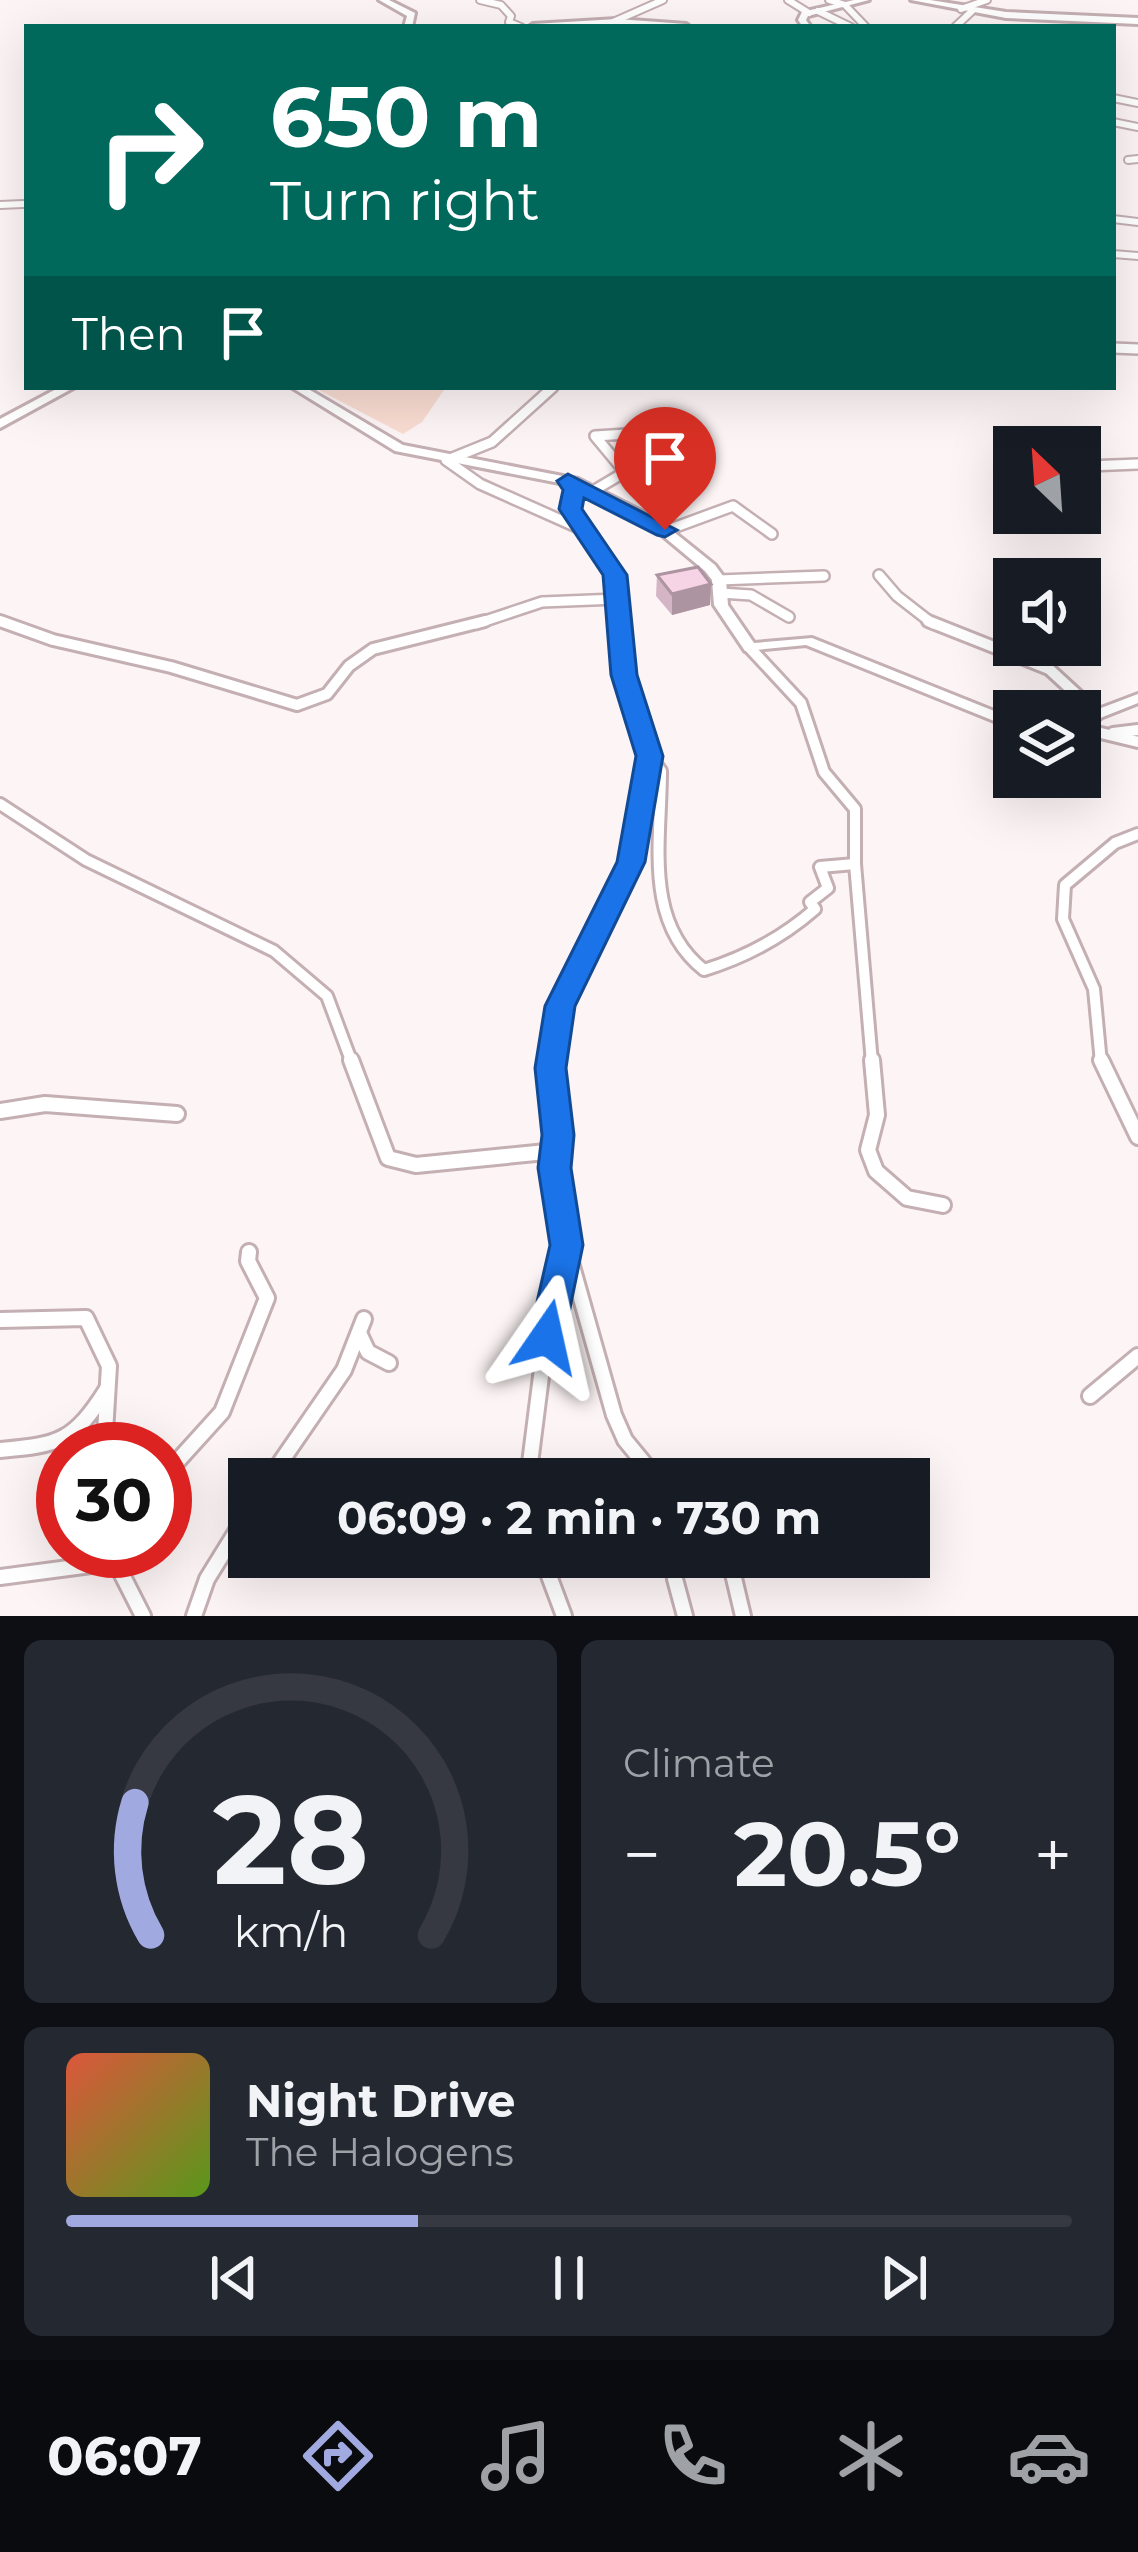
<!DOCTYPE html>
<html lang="en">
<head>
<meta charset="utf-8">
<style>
	body { margin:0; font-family:Montserrat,sans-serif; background:#242831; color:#f1f3f6; height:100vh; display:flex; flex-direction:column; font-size:45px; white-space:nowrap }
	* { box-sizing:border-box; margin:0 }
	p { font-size:39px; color:#9ea1a6 }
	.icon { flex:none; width:66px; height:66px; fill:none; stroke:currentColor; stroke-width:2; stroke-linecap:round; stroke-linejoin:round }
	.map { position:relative; height:1616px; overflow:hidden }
	.details { display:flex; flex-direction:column; gap:24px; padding:24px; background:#0d0f14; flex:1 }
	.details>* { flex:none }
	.guide { position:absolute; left:24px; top:24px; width:1092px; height:366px; border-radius:0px; box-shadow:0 12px 48px #0002; background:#00695c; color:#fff; overflow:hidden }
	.needle { width:78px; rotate:335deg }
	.buttons { position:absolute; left:993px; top:426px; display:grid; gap:24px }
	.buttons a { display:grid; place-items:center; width:108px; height:108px; border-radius:0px; background:#171b24; box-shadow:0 12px 48px #0002; font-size:60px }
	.speed { position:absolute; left:36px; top:1422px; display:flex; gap:24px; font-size:60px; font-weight:700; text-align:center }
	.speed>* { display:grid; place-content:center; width:156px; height:156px; border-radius:50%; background:#171b24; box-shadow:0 12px 48px #0002; line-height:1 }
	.speed .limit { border:18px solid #d22; background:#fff; color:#111 }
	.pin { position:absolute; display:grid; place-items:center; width:102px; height:102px; color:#fff; margin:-123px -51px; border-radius:50% 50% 50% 0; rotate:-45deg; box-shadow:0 0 12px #0007 }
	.pin .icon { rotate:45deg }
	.me { position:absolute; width:132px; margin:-66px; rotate:11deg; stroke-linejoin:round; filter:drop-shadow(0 0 9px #0008) }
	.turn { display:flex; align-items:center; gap:42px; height:252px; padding:0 48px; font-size:54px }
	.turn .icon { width:156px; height:156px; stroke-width:2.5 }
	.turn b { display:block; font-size:84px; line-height:102px }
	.then { display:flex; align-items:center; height:114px; padding:0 48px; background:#0003; gap:24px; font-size:45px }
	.big { font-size:90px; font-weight:700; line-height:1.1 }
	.details .widget { flex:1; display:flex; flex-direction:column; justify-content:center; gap:18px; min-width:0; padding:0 42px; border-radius:18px; background:#242831 }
	.details .dial { align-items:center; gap:0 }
	.dial svg { height:312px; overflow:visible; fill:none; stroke:#363941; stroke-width:7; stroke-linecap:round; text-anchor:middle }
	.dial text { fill:#f1f3f6; stroke:none }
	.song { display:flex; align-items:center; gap:36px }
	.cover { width:144px; height:144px; border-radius:18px; background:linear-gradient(135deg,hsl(10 70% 55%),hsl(90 70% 35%)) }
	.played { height:12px; border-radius:6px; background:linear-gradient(90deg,#a1aae0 35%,#363941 35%) }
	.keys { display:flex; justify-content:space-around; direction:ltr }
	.heat { display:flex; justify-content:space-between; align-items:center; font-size:66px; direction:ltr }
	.details .tiles { flex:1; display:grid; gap:24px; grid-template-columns:1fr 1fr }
	.widget:last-child { grid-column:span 2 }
	.trip { position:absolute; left:228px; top:1458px; width:702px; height:120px; border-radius:0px; background:#171b24; box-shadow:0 12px 48px #0002; font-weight:700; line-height:120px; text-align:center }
	.menu { display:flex; height:192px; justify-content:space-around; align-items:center; background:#090b0e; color:#9ea1a6 }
	.menu .icon { width:84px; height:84px }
	.menu .selected { color:#a1aae0 }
	.menu b { font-size:54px; color:#f1f3f6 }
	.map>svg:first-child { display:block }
	.green { fill:#f9dcd2 }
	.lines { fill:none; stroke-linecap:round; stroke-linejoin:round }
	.street-far3-casing { stroke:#c4afb3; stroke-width:10 }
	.street-far2-casing { stroke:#c4afb3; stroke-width:14 }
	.street-far1-casing { stroke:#c4afb3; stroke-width:16 }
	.street-casing { stroke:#c4afb3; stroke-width:20 }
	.secondary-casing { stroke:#c4afb3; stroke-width:6 }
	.street-far3 { stroke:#fff; stroke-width:6 }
	.street-far2 { stroke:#fff; stroke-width:9 }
	.street-far1 { stroke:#fff; stroke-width:10 }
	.street { stroke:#fff; stroke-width:14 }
	.secondary { fill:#fff; fill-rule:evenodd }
	.wall { fill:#d4b5c6 }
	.shaded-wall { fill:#ad94a1 }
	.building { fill:#f7d3e6; stroke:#ad94a1; stroke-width:3 }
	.route { fill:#1a73e8; stroke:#114b97; stroke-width:3 }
</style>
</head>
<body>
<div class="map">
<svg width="1138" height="1616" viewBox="0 0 1138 1616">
	<rect width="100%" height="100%" fill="#fdf4f5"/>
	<!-- green -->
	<path class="green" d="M313,387H446L422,422L403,434Z"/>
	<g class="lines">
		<defs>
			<g id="street-far3">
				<path d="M480,0L501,5L511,16L509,22L521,27"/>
				<path d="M788,0L809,13"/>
				<path d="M829,0L845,5L866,27"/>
				<path d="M961,9L987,0"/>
				<path d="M818,11L851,27"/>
				<path d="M613,22L663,0"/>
				<path d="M955,27L972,11"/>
				<path d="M1113,98L1138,103"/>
				<path d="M1113,122L1138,127"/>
				<path d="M1128,160L1138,159"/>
				<path d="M0,205L23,204"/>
				<path d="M1113,219L1138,222"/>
				<path d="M1113,254L1138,256"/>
			</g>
			<g id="street-far2">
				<path d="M1113,348L1138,349"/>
				<path d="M450,459L492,442L553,387"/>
				<path d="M446,460L480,484L581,529"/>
				<path d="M1088,466L1138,464"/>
				<path d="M568,481L574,490L570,509L615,575L619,624"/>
				<path d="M593,491L625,472L595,436L627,434"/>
				<path d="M665,531L733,506L772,534"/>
				<path d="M879,575L897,596L933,624"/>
				<path d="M719,580L824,576"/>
				<path d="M720,593L751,595L789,617"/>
				<path d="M0,621L9,624"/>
				<path d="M476,624L542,602L617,599"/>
			</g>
			<g id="street-far1">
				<path d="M0,621L53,640L171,667L297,705L327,694L349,666L373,649L485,621"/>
				<path d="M928,621L1049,669L1098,714"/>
				<path d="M750,648L801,703L824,772L855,809V864L872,1063"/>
				<path d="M1080,728L1138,742"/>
				<path d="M1113,733L1138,730"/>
				<path d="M650,756L661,771C661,841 643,922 704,970C746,957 782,938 815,909L810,902L828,888L820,867L855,864"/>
				<path d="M0,804L86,860L274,951L327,996L352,1063"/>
				<path d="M551,1063L560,1006L631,862L650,756L624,675L619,621"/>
				<path d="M1101,1063L1094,989L1063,919L1065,885L1115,843L1138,834"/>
			</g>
			<g id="street">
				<path d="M351,1060L388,1158L416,1165L556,1151"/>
				<path d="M872,1060L877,1115L868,1150L876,1171L907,1198L943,1205"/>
				<path d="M1101,1060L1138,1137"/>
				<path d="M0,1111L45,1104L177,1114"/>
				<path d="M566,1245L614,1415L625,1440L657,1479"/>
				<path d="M0,1320L86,1318L109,1366L104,1449"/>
				<path d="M359,1333L368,1352L389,1363"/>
				<path d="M1090,1396L1138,1356"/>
				<path d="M0,1450C60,1445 74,1441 107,1389"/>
				<path d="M165,1475L222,1412L267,1298L248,1261L249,1252"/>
				<path d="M269,1479L344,1370L364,1319"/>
				<path d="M528,1479L546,1337L566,1245L555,1168L558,1135L551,1060"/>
				<path d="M110,1551L143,1616"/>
				<path d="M542,1557L564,1616"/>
				<path d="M729,1557L743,1616"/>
				<path d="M0,1577L114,1562"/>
				<path d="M675,1579L685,1616"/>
				<path d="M194,1616L207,1579L249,1511"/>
			</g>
			<g id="secondary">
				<path d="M379,0H389L415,13L412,27H404L407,16Z"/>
				<path d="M854,0H869L808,16L806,20L811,27H803L798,20L802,12Z"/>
				<path d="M911,0H930L1006,12L1138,18V24L1006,18Z"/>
				<path d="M617,19L686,24L690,27L617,25L529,27L533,24Z"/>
				<path d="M60,387H75L0,428V419Z"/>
				<path d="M291,387H305L403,445L578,479L659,520L715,565L726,580L728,605L754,643L812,638L1014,719V729L806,645L745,651L714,605L712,580L705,571L651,526L570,485L395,451Z"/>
				<path d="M1138,694V703L1080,726V716Z"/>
			</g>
		</defs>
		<!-- street-far3 casing -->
		<use href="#street-far3" class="street-far3-casing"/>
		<!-- street-far2 casing -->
		<use href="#street-far2" class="street-far2-casing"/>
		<!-- street-far1 casing -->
		<use href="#street-far1" class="street-far1-casing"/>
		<!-- street casing -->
		<use href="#street" class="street-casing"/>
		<!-- secondary casing -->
		<use href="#secondary" class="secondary-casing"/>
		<!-- street-far3 -->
		<use href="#street-far3" class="street-far3"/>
		<!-- street-far2 -->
		<use href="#street-far2" class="street-far2"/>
		<!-- street-far1 -->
		<use href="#street-far1" class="street-far1"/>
		<!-- street -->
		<use href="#street" class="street"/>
		<!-- secondary -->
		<use href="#secondary" class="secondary"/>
	</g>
	<!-- wall -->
	<path class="wall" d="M657,575L710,605L672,615L656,596Z"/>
	<!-- shaded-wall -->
	<path class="shaded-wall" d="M711,584L710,605L672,615V594Z"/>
	<!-- building -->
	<path class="building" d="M698,567L711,584L672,594L657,575Z"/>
	<!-- route -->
	<path class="route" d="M568,474L677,530L665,537L657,535L584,498L582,509L627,575L637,675L663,756L645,862L575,1006L566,1068L574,1135L571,1168L583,1245L564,1337L559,1348L547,1352L534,1348L529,1337L550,1245L538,1168L542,1135L535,1068L545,1006L617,862L636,756L611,675L603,575L559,509L563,490L557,481Z"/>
</svg>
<div class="buttons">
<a><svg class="needle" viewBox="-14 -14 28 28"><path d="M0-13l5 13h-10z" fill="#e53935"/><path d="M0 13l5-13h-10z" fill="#9ea1a6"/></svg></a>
<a><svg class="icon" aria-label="sound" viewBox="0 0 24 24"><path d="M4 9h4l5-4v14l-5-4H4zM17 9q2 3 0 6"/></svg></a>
<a><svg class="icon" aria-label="layers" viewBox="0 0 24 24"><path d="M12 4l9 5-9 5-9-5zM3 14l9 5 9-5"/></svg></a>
</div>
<div class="speed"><div class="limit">30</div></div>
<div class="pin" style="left:665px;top:530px;background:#d93025"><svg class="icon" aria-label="arrive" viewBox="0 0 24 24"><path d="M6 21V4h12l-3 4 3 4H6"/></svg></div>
<svg class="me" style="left:547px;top:1337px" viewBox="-20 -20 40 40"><path d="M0-17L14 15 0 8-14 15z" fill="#1a73e8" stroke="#fff" stroke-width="4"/></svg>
<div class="trip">06:09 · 2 min · 730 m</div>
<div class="guide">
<div class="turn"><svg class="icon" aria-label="right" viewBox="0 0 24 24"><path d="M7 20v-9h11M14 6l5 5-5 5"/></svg><div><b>650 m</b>Turn right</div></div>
<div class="then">Then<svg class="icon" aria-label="arrive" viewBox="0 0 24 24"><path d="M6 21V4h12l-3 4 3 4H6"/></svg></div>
</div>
</div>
<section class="details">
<div class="tiles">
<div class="widget dial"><svg viewBox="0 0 100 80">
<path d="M14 69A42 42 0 1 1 86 69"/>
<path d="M14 69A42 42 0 0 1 10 35" stroke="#a1aae0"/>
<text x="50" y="56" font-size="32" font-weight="700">28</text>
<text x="50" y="72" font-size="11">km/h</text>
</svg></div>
<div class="widget"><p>Climate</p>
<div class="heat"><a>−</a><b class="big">20.5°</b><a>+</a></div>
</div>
<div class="widget">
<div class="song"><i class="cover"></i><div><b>Night Drive</b><p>The Halogens</p></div></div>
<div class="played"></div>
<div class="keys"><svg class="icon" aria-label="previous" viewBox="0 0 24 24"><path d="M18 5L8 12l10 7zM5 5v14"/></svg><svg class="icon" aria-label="pause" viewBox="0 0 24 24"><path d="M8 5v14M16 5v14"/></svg><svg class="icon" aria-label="next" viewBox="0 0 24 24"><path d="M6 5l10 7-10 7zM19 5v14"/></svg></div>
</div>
</div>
</section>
<nav class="menu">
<b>06:07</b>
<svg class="icon selected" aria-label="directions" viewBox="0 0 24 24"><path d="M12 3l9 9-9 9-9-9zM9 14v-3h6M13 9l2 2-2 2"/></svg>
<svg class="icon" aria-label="music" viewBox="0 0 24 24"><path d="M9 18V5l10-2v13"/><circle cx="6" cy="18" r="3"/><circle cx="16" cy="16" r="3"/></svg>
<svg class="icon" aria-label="phone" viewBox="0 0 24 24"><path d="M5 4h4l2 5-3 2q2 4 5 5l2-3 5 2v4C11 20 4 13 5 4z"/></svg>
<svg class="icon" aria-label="climate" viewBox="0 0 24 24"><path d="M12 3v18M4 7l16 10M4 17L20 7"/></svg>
<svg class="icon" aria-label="car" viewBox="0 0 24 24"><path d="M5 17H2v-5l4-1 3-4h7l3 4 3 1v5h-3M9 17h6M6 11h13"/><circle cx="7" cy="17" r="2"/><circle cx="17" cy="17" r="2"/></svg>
</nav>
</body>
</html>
